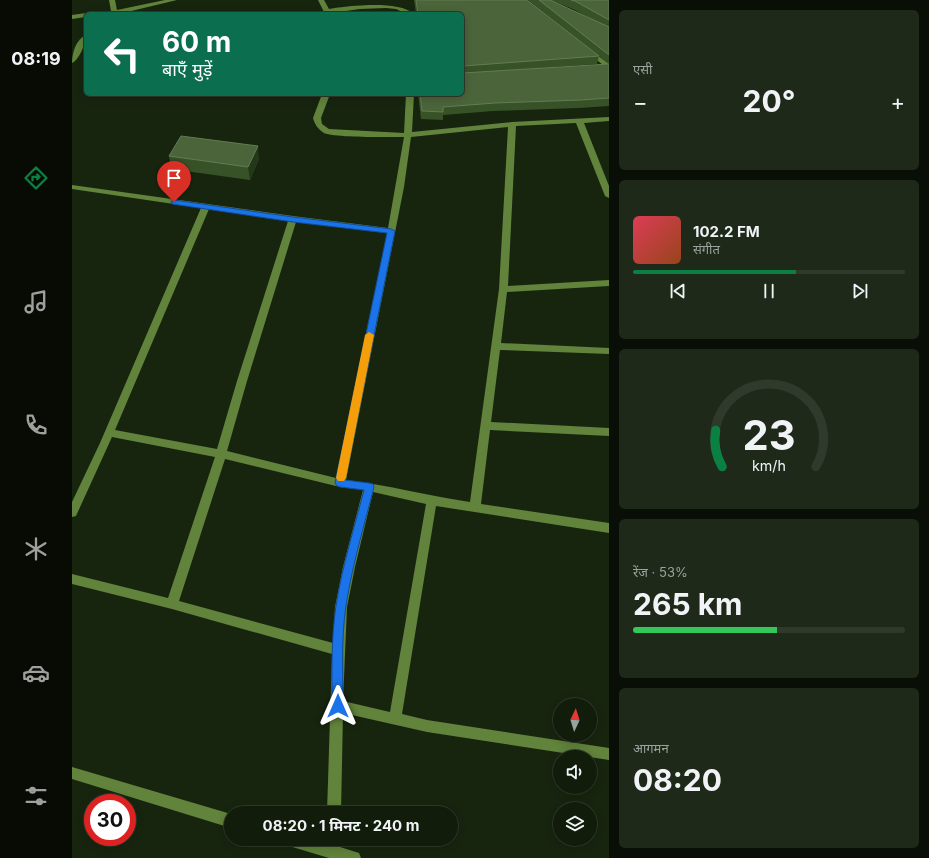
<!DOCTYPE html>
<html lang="hi">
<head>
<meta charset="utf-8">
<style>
	body { margin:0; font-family:Inter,"Noto Sans Devanagari",sans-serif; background:#1e2919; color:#f1f3f6; height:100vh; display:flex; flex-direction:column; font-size:15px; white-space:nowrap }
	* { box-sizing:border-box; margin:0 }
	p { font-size:13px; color:#9ca19d }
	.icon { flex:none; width:22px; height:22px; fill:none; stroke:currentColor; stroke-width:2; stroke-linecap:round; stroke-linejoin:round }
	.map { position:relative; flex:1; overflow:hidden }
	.details { display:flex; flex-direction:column; gap:10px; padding:10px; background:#090f06; width:320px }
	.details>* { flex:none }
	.top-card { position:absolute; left:12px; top:12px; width:380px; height:84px; border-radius:6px; box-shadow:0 2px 10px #0003,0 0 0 1px #303a2c; background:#0b6e4f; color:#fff; overflow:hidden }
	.needle { width:26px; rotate:4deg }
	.fabs { position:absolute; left:481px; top:698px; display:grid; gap:8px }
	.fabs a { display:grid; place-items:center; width:44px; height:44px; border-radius:50%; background:#111c0b; box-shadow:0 2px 10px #0003,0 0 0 1px #303a2c; font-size:20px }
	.speed { position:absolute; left:12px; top:794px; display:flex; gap:8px; font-size:20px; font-weight:700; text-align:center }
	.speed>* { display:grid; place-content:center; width:52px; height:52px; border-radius:50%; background:#111c0b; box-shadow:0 2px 10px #0003,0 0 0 1px #303a2c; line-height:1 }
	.speed .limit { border:6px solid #d22; background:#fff; color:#111 }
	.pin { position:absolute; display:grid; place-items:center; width:34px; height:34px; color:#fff; margin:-41px -17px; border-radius:50% 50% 50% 0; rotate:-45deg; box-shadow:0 0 4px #0007 }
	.pin .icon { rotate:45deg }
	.me { position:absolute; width:44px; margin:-22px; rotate:0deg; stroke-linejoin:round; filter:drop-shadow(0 0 3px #0008) }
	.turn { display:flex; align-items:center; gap:14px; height:84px; padding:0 12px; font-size:18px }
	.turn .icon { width:52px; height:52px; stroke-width:2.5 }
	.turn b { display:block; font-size:28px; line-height:34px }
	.big { font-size:30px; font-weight:700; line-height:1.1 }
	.details .card { flex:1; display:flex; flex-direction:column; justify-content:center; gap:6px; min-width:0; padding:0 14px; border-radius:6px; background:#1e2919 }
	.details .dial { align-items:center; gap:0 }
	.dial svg { height:104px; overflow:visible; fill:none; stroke:#303a2c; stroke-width:7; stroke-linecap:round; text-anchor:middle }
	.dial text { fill:#f1f3f6; stroke:none }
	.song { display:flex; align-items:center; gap:12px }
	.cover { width:48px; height:48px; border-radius:6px; background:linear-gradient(135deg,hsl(350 70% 55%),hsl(20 70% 35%)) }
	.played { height:4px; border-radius:2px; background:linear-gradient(90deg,#0b8043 60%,#303a2c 60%) }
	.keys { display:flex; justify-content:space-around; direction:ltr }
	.heat { display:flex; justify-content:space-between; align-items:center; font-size:22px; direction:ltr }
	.charge { height:6px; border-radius:3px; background:linear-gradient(90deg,#34c759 53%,#303a2c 0) }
	.trip { position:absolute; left:152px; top:806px; width:234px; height:40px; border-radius:20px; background:#111c0b; box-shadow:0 2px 10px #0003,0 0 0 1px #303a2c; font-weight:700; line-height:40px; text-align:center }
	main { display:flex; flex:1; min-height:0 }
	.menu { display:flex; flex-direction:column; width:72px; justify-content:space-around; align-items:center; background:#070b04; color:#9ca19d }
	.menu .icon { width:28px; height:28px }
	.menu .active { color:#0b8043 }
	.menu b { font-size:18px; color:#f1f3f6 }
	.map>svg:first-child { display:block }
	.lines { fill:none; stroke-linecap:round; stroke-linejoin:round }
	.minor { fill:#61833b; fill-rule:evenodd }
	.wall { fill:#385228; fill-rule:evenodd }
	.shaded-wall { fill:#233816 }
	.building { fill:#4b643a; stroke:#637c52 }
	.route { fill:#1a73e8; stroke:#114b97 }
	.slow { fill:#f59e0b }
</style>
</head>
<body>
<main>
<nav class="menu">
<b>08:19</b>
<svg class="icon active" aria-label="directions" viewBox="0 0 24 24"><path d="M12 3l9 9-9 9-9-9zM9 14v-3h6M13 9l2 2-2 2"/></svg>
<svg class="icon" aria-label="music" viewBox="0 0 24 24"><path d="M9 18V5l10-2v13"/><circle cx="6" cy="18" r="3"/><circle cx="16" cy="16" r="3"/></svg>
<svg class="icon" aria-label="phone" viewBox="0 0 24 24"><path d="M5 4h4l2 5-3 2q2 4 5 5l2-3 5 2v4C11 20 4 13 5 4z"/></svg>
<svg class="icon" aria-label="climate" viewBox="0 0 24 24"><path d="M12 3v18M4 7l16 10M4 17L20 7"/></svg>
<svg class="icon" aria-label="car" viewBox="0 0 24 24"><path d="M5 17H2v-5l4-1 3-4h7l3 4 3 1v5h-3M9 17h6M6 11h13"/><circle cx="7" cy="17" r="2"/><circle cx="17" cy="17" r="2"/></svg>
<svg class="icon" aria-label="filters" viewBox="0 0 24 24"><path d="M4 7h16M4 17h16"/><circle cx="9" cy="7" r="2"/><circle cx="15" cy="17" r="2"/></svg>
</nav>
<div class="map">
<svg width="537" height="858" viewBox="0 0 537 858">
	<rect width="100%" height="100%" fill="#17250f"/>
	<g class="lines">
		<!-- minor -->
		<g class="minor">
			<path d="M37,0H43L45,10L93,0H105L51,13L22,14L25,12L39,11Z"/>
			<path d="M246,0H252L257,9C278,6 326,0 342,14H335L324,9L314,8L288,9L253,14Z"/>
			<path d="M14,13L17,14H14V17L0,19V15Z"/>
			<path d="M14,35C14,43 7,60 0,63C0,53 4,39 14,35Z"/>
			<path d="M516,48L537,64V70L514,51L513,50Z"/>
			<path d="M250,94H258L249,118L250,124L257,129L332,133L334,94H342L340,132L440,122L537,117V121L512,123L537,186V198L533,196L504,123L444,126L436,286L537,280V286L435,292L429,343L537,348V354L428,350L419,422L537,428V436L418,430L409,504L537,523V533L364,506L330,714L355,720L537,748V760L355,732L271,713L269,813H255L260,654L100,609L0,584V574L96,598L143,457L40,437L4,516L0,517V502L28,443L129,208L0,189V185L221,216L316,228L332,137C316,137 265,138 252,133C246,129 243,125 241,118ZM436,127L427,289L398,502C357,496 316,485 274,480L332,187L339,137ZM137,209L216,221L165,381L145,449L43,430ZM224,222L315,233L264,478L155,451L175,381ZM153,459L268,487L291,490L271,567L263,607L261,643L107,601ZM301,492L354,504L318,712L271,701L275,607L283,567Z"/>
			<path d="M0,767L159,814V828L0,779Z"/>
			<path d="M210,839H240L254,843V839H268V847L287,853L289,858H257L217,846L212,844Z"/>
		</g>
	</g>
	<!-- wall -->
	<g class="wall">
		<path d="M342,0H455L527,56L525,64L455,69L537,64V106L507,108L421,111L371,115V120L349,119L346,94H390V14H344Z"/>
		<path d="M456,0H537V64ZM481,1L501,9L521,20Z"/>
		<path d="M97,156L187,159L178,180L99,169Z"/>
	</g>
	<!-- shaded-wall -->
	<path class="shaded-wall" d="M186,146L187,159L178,180L176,167Z"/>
	<!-- building -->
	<g class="building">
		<path d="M344,0H455L527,56L391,66L390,69V14H346Z"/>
		<path d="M467,0H478L537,27V55Z"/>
		<path d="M499,0H537V20L503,1Z"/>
		<path d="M537,64V98L509,100L423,103L371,107V112L350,111L348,94H390V72L391,73Z"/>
		<path d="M109,136L186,146L176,167L97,156Z"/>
	</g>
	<!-- route -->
	<path class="route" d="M102,200L221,217L319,229L323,231L273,480L297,483L301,484L302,487C292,526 280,566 274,606C269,639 271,673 271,706L270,710L266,712L262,710L260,706C260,673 259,639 264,606C270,567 282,529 292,490L268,487L265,486L263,483L315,233L221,222L100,204L99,202Z"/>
	<!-- slow -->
	<path class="slow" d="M297,332L302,335L274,478L272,481H266L264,478L293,335Z"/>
</svg>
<div class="fabs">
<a><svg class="needle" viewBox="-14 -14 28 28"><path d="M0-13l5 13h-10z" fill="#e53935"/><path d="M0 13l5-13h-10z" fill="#9ca19d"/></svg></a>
<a><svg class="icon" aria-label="sound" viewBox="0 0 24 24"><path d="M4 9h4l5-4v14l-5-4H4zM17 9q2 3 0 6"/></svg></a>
<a><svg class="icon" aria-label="layers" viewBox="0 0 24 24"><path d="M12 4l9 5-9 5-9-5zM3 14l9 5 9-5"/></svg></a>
</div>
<div class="speed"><div class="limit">30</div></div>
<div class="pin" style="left:102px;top:202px;background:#d93025"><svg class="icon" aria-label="arrive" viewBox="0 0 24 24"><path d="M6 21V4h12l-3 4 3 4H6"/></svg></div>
<svg class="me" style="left:266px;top:706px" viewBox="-20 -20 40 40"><path d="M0-17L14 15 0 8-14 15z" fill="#1a73e8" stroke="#fff" stroke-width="4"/></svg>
<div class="trip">08:20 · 1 मिनट · 240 m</div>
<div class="top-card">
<div class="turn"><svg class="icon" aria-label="left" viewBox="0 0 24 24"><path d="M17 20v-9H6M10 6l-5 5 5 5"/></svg><div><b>60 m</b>बाएँ मुड़ें</div></div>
</div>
</div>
<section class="details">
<div class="card"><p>एसी</p>
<div class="heat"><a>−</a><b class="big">20°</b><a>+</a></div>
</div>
<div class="card">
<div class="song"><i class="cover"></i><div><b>102.2 FM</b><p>संगीत</p></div></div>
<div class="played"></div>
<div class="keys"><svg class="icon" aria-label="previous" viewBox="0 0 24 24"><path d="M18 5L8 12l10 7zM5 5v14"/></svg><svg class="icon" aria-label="pause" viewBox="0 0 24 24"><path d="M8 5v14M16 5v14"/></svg><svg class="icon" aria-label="next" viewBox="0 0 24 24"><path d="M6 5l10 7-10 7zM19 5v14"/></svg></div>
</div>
<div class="card dial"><svg viewBox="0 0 100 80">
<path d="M14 69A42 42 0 1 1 86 69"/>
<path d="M14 69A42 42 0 0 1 9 41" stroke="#0b8043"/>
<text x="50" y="56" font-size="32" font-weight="700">23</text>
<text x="50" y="72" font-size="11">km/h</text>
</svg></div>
<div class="card"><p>रेंज · 53%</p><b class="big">265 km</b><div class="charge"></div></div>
<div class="card"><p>आगमन</p><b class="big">08:20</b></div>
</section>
</main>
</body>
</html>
